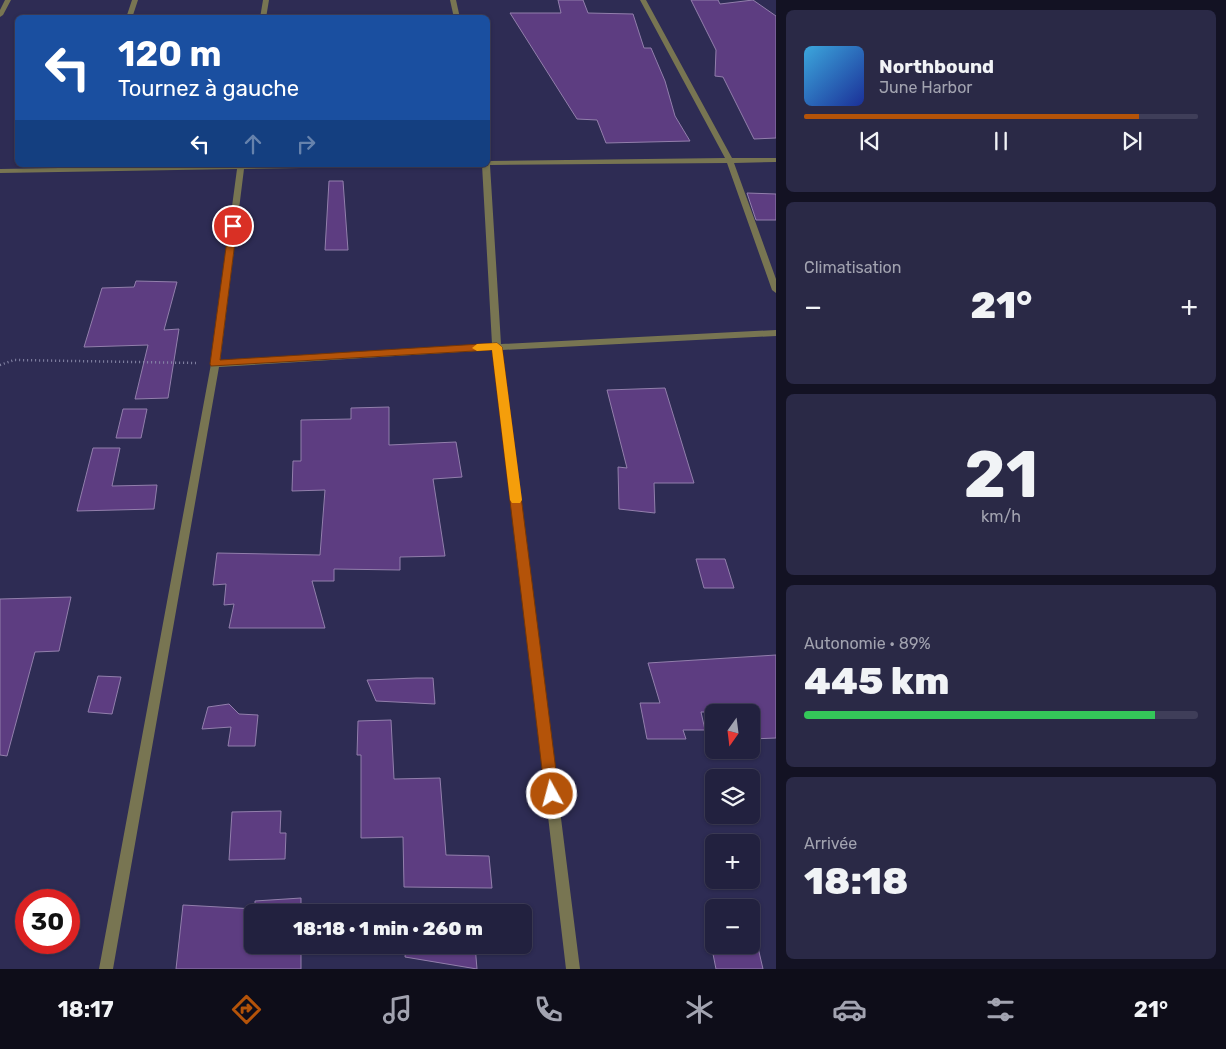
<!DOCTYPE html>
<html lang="fr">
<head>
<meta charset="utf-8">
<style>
	body { margin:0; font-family:Rubik,sans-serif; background:#2a2946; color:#f1f3f6; height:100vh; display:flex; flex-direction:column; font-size:19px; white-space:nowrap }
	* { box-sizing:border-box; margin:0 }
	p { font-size:16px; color:#a2a3b0 }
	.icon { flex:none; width:28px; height:28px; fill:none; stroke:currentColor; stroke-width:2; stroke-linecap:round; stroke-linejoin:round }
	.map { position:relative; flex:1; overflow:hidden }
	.panel { display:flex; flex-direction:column; gap:10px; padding:10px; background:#131223; width:450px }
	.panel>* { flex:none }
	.top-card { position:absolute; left:15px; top:15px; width:475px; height:152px; border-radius:8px; box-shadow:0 1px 4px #0004,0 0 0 1px #3f3e59; background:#1a4fa0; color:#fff; overflow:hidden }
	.needle { width:32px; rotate:194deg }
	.fabs { position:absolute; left:705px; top:704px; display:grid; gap:10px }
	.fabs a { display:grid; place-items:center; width:55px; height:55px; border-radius:8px; background:#22213f; box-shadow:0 1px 4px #0004,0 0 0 1px #3f3e59; font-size:25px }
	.speed { position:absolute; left:15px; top:889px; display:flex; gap:10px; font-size:25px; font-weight:700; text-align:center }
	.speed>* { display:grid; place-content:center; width:65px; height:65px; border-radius:50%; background:#22213f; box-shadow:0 1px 4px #0004,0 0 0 1px #3f3e59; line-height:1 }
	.speed .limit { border:8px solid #d22; background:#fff; color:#111 }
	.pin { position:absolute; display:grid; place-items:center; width:42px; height:42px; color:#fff; margin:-21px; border:2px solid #fff; border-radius:50%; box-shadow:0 1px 5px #0007 }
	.me { position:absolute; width:55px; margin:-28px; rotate:353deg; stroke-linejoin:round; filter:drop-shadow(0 0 4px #0008) }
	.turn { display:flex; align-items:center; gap:18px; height:105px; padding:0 20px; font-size:22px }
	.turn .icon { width:65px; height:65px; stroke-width:2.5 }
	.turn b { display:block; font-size:35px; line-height:42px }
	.lanes { display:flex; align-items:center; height:48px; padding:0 20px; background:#0003; justify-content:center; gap:25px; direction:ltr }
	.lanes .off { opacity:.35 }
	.big { font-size:38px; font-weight:800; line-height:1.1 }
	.panel .tile { flex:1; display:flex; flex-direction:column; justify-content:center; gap:8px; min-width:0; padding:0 18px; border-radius:8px; background:#2a2946 }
	.panel .dial { align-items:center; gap:0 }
	.dial b { font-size:65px; line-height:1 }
	.song { display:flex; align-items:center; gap:15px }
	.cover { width:60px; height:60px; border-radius:8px; background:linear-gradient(135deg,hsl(200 70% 55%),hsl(230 70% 35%)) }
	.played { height:5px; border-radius:2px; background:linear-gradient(90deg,#b45309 85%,#3f3e59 85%) }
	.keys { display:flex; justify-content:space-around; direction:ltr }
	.heat { display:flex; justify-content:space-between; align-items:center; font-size:28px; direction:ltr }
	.charge { height:8px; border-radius:4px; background:linear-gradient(90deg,#34c759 89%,#3f3e59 0) }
	.trip { position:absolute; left:244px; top:904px; width:288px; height:50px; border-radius:8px; background:#22213f; box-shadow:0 1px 4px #0004,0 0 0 1px #3f3e59; font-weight:800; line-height:50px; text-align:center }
	.dock { display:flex; height:80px; justify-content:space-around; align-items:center; background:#0e0d19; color:#a2a3b0 }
	.dock .icon { width:35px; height:35px }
	.dock .on { color:#b45309 }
	.dock b { font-size:22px; color:#f1f3f6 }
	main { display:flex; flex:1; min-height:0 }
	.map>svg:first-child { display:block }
	.building { fill:#5d3d81; stroke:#927fac }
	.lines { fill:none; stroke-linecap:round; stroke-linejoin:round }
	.path { stroke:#8888a8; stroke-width:2.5; stroke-dasharray:1 3; stroke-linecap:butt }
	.minor { fill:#787552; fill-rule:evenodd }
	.route { fill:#b45309; stroke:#753606 }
	.slow { fill:#f59e0b }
</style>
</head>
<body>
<main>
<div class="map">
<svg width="776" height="969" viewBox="0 0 776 969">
	<rect width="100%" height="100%" fill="#2e2c54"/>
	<!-- building -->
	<g class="building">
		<path d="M558,0H583L588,13L633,14L644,48H651L665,81L675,116L690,141L606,143L597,120L577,119L510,13H561Z"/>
		<path d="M691,0H718L720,4L753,0L776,16V138L754,139L723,77L715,76L716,50Z"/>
		<path d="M329,181H343L348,250H325Z"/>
		<path d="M747,193L776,194V220H756Z"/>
		<path d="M136,281L177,282L164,330L179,329L168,398L135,399L148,345L84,347L102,288L134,287Z"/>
		<path d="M665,388L694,483H654L655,513L619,509L618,467L627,468L607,390Z"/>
		<path d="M389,407V445L456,442L462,477L433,479L445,556L400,557V570L334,569V581H312L325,628H229L234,604L224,605L226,584L213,585L217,553L320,555L325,490L292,491L293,461H301V420L351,419V408Z"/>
		<path d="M123,409H147L141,438H116Z"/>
		<path d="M93,448H120L112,486L157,485L154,509L77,511Z"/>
		<path d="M696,559H725L734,588H704Z"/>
		<path d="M71,597L59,651L35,652L7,756L0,755V599Z"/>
		<path d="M776,655V738L751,739V712H701L705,730H683L686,739H647L640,703H660L648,663Z"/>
		<path d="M98,676L121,677L112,714L88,712Z"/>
		<path d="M416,678H433L435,704L376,701L367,680Z"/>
		<path d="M229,704L239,714L258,715L255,746H228L231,727L202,729L208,707Z"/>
		<path d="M391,720L394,779L440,778L446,855L489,856L492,888L404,887L403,837L361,838V755H357L358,721Z"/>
		<path d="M281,811L280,833H286L285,859L229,860L232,812Z"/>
		<path d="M301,898V912H252V945H301V969H176L183,905L255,909V901Z"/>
		<path d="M710,939H714V945H751V939H756L763,969H716Z"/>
		<path d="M406,945H475L477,969L405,957Z"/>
	</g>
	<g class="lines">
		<!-- path -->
		<path class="path" d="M0,365L14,360L196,363"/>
		<!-- minor -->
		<g class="minor">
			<path d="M5,0H11L3,15L0,17V10Z"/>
			<path d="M132,0H138L132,18H126Z"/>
			<path d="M263,0H269L266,18H260Z"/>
			<path d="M450,0H456L460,18H454Z"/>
			<path d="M640,0H646L732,158H776V162L734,163L776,279V293L772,290L727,163L490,165L501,344L776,330V336L502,350L580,969H566L493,350L219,367L113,969H99L211,364L237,169L0,173V169L236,165H369L365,167L244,169L220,361L492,344L482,165H488V161L725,158Z"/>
		</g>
	</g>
	<!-- route -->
	<path class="route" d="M233,223L237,226L220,360L497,343L502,347L559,794L557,799L552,801L547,799L545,794L492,350L211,366L210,364L229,226Z"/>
	<!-- slow -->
	<path class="slow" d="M497,343L502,347L522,500L520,503H512L510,500L492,350L477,351L472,348L477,344Z"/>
</svg>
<div class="fabs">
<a><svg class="needle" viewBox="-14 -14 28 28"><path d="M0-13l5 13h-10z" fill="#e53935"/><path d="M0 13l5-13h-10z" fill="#a2a3b0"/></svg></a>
<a><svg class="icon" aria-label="layers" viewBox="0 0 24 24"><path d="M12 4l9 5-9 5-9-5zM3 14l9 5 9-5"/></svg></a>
<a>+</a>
<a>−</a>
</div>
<div class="speed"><div class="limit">30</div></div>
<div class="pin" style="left:233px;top:226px;background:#d93025"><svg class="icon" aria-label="arrive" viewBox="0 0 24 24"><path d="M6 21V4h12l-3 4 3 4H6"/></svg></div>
<svg class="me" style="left:552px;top:794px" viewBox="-20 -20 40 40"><circle r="17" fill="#b45309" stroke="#fff" stroke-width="3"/><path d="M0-11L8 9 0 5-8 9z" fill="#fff"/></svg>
<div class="trip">18:18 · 1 min · 260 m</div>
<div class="top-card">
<div class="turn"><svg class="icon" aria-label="left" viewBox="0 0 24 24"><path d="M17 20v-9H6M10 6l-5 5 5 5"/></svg><div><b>120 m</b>Tournez à gauche</div></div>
<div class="lanes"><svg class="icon" aria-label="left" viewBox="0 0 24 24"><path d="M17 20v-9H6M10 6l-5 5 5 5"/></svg><svg class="icon off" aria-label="ahead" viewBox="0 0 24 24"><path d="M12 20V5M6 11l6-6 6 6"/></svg><svg class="icon off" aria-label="right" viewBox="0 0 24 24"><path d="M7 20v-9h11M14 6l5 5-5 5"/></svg></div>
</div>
</div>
<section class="panel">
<div class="tile">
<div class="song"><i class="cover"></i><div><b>Northbound</b><p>June Harbor</p></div></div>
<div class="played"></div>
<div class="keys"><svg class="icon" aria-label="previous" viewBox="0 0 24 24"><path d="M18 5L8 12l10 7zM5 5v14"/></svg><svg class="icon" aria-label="pause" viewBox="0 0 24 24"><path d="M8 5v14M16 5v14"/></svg><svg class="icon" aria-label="next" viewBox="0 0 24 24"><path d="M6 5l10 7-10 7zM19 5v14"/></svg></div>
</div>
<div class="tile"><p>Climatisation</p>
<div class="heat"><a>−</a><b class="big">21°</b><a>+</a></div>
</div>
<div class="tile dial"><b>21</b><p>km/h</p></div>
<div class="tile"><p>Autonomie · 89%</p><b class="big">445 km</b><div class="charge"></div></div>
<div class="tile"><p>Arrivée</p><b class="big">18:18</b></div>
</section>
</main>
<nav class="dock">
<b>18:17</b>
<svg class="icon on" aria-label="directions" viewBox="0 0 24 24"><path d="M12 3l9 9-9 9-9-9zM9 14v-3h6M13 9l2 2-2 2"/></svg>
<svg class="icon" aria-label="music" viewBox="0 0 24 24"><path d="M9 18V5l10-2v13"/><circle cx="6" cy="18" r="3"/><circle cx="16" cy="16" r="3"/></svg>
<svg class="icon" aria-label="phone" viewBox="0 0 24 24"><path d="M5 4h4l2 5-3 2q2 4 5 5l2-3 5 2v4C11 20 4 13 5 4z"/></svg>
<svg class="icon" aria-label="climate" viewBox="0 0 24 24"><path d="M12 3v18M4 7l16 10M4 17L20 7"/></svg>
<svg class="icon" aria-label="car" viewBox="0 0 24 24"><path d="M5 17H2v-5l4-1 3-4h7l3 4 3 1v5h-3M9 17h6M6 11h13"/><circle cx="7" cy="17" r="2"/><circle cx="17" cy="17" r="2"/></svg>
<svg class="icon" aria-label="filters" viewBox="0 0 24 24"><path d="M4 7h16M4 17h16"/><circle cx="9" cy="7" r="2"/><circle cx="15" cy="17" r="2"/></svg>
<b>21°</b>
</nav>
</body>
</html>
